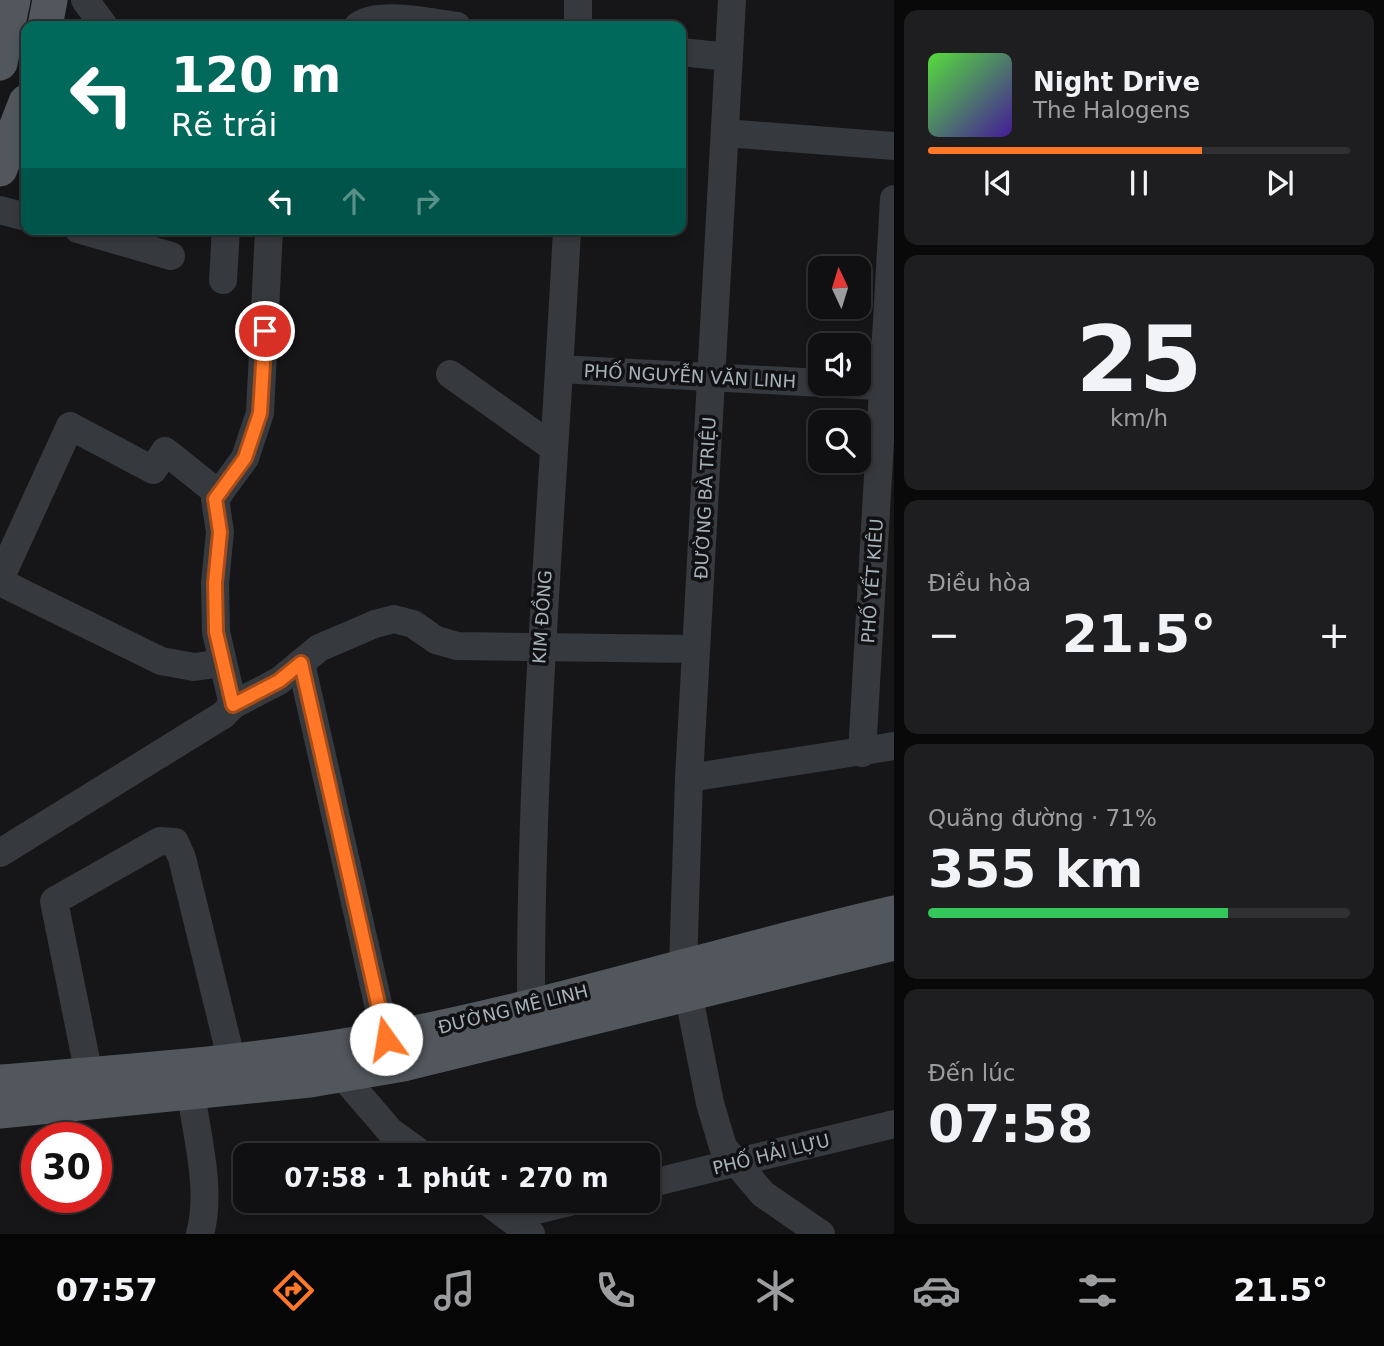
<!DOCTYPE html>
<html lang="vi">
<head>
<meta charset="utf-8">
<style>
	body { margin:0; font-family:"DejaVu Sans",sans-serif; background:#1e1e20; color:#f1f3f6; height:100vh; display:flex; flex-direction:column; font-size:26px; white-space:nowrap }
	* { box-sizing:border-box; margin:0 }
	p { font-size:23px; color:#9c9d9f }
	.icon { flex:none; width:38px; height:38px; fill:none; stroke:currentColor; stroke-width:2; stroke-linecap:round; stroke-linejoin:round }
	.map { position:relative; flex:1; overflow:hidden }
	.details { display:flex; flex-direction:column; gap:10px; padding:10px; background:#09090a; width:490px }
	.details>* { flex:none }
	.top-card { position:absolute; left:21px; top:21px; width:665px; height:214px; border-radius:14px; box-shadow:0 4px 10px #0003,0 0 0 2px #303032; background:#00695c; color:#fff; overflow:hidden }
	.needle { width:46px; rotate:356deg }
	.fabs { position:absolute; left:808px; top:256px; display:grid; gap:14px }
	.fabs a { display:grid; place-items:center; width:63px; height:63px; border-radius:14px; background:#101012; box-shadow:0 4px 10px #0003,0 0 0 2px #303032; font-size:35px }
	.speed { position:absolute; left:21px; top:1122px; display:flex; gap:14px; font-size:35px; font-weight:700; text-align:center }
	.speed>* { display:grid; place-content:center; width:91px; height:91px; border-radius:50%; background:#101012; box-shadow:0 4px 10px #0003,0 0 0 2px #303032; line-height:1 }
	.speed .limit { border:10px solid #d22; background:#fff; color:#111 }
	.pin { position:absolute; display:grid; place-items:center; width:60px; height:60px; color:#fff; margin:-30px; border:4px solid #fff; border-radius:50%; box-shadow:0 2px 7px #0007 }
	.me { position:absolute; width:77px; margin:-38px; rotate:347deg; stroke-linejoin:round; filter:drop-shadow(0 0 5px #0008) }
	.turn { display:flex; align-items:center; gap:24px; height:147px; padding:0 35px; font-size:32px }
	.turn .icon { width:91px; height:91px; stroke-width:2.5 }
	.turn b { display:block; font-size:49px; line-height:60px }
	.lanes { display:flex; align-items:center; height:66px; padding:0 35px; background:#0003; justify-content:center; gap:35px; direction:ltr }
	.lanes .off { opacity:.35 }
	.big { font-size:52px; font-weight:700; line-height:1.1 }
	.details .card { flex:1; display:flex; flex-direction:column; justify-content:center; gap:10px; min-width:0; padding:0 24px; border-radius:14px; background:#1e1e20 }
	.details .dial { align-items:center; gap:0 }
	.dial b { font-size:91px; line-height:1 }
	.song { display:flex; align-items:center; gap:21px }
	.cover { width:84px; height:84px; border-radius:10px; background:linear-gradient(135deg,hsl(110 70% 55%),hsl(260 70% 35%)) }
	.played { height:7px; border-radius:4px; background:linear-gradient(90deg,#ff7727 65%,#303032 65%) }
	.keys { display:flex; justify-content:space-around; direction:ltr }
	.heat { display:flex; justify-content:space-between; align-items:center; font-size:38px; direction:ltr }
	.charge { height:10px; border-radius:5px; background:linear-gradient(90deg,#34c759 71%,#303032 0) }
	.trip { position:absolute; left:233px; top:1143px; width:427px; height:70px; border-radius:14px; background:#101012; box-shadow:0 4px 10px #0003,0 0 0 2px #303032; font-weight:700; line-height:70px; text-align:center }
	.menu { display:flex; height:112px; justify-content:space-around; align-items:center; background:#060607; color:#9c9d9f }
	.menu .icon { width:49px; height:49px }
	.menu .selected { color:#ff7727 }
	.menu b { font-size:32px; color:#f1f3f6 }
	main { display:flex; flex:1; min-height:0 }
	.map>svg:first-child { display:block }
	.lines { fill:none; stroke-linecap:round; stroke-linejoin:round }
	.minor { stroke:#36393d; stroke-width:28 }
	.major { stroke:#52575d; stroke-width:35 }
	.route-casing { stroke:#a64d19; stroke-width:18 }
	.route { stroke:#ff7727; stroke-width:12 }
	.labels { text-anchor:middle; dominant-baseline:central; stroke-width:7; stroke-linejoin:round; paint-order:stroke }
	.street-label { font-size:18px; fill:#a6b2b9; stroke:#111113 }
</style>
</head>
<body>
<main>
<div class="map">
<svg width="894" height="1234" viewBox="0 0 894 1234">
	<rect width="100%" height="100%" fill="#161618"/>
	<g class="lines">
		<!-- minor -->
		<g class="minor">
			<path d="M85,0L104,26"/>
			<path d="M732,0L689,778L683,967L710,1103L723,1147L763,1194L821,1234"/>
			<path d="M358,26C378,10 432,23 457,26"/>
			<path d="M578,26V0"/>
			<path d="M681,52L729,57"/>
			<path d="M725,133L894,146"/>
			<path d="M0,210L26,217"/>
			<path d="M78,229L171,256"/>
			<path d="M223,280L226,229"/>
			<path d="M560,369L821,383"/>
			<path d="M450,374L554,448"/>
			<path d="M821,383L894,387"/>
			<path d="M0,579L70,426L153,470L165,451L219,494"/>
			<path d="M0,582L161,661L194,667L223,663"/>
			<path d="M301,663L386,1039"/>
			<path d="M233,705L216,632L215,583L220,532L215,499L245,458L260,413L269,229"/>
			<path d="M862,753L894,199"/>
			<path d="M689,778L894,746"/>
			<path d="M0,853L223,715L233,705L279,681L319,648L375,624L394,619L413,624L436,640L457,646L696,649"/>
			<path d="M531,1006C530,746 554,488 567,229"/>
			<path d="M329,1060L390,1131L423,1155"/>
			<path d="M89,1075L54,901L160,841L175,842L182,858L232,1062"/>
			<path d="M191,1093C197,1137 212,1190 200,1234"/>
			<path d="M648,1184L894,1124"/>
			<path d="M485,1200L531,1234"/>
			<path d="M508,1217L578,1200"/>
		</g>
		<!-- major -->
		<g class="major">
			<path d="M45,26L50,0"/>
			<path d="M0,63L13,0"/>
			<path d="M0,169L26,102"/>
			<path d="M0,1082C134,1071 268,1062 400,1036C567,1003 729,951 894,913"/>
			<path d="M0,1111L310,1080L403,1064L894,943"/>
		</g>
	</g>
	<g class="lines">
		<defs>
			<path id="route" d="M265,331L260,413L245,458L215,499L220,532L215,583L216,632L233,705L279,681L301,663L386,1039"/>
		</defs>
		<!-- route casing -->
		<use href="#route" class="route-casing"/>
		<!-- route -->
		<use href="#route" class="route"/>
	</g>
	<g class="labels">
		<!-- street labels -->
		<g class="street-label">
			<text transform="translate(690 376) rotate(3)">PHỐ NGUYỄN VĂN LINH</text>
			<text transform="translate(705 498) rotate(-87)">ĐƯỜNG BÀ TRIỆU</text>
			<text transform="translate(872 581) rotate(-86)">PHỐ YẾT KIÊU</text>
			<text transform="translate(542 617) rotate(-86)">KIM ĐỒNG</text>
			<text transform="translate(513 1009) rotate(-14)">ĐƯỜNG MÊ LINH</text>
			<text transform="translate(771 1154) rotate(-14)">PHỐ HẢI LỰU</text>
		</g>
	</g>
</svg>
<div class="fabs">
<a><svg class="needle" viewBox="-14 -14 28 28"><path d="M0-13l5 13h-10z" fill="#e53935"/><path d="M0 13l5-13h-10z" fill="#9c9d9f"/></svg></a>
<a><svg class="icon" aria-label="sound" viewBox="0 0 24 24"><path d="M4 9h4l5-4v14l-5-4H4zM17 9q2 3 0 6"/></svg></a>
<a><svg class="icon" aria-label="search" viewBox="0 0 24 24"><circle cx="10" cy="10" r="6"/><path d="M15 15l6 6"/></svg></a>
</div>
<div class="speed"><div class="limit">30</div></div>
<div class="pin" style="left:265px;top:331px;background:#d93025"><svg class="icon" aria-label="arrive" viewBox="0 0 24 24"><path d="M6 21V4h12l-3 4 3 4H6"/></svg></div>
<svg class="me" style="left:386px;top:1039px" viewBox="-20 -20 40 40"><circle r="19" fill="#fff"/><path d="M0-13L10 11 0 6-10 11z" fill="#ff7727"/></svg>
<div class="trip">07:58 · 1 phút · 270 m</div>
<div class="top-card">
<div class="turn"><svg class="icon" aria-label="left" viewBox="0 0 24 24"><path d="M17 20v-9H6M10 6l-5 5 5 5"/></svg><div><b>120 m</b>Rẽ trái</div></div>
<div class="lanes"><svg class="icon" aria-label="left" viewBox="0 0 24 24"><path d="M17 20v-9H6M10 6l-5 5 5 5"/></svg><svg class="icon off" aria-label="ahead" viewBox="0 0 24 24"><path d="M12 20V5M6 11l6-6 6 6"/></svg><svg class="icon off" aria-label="right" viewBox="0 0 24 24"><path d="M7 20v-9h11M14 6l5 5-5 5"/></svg></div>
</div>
</div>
<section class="details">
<div class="card">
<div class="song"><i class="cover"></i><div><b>Night Drive</b><p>The Halogens</p></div></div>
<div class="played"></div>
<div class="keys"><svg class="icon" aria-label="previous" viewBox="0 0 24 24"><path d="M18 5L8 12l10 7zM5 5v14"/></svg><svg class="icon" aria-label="pause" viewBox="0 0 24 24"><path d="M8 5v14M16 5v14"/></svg><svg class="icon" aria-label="next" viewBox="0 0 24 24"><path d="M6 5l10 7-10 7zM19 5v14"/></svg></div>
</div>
<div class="card dial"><b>25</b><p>km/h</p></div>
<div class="card"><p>Điều hòa</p>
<div class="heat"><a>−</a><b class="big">21.5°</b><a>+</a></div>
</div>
<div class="card"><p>Quãng đường · 71%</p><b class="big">355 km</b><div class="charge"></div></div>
<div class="card"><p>Đến lúc</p><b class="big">07:58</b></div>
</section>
</main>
<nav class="menu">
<b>07:57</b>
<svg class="icon selected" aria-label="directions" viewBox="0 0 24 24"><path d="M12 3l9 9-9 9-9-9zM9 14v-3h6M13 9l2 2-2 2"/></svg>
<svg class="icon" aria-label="music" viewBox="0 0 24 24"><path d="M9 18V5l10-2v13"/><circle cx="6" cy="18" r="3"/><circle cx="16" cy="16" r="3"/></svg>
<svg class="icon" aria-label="phone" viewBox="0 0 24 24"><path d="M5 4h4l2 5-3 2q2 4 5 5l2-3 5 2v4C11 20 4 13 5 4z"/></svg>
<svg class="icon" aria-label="climate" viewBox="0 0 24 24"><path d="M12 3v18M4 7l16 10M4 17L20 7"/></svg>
<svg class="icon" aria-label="car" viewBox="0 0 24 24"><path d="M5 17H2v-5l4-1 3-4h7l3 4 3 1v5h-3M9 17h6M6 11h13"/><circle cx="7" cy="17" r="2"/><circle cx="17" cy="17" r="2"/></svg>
<svg class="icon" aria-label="filters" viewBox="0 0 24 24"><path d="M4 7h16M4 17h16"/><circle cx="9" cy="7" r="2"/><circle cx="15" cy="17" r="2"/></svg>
<b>21.5°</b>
</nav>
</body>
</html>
